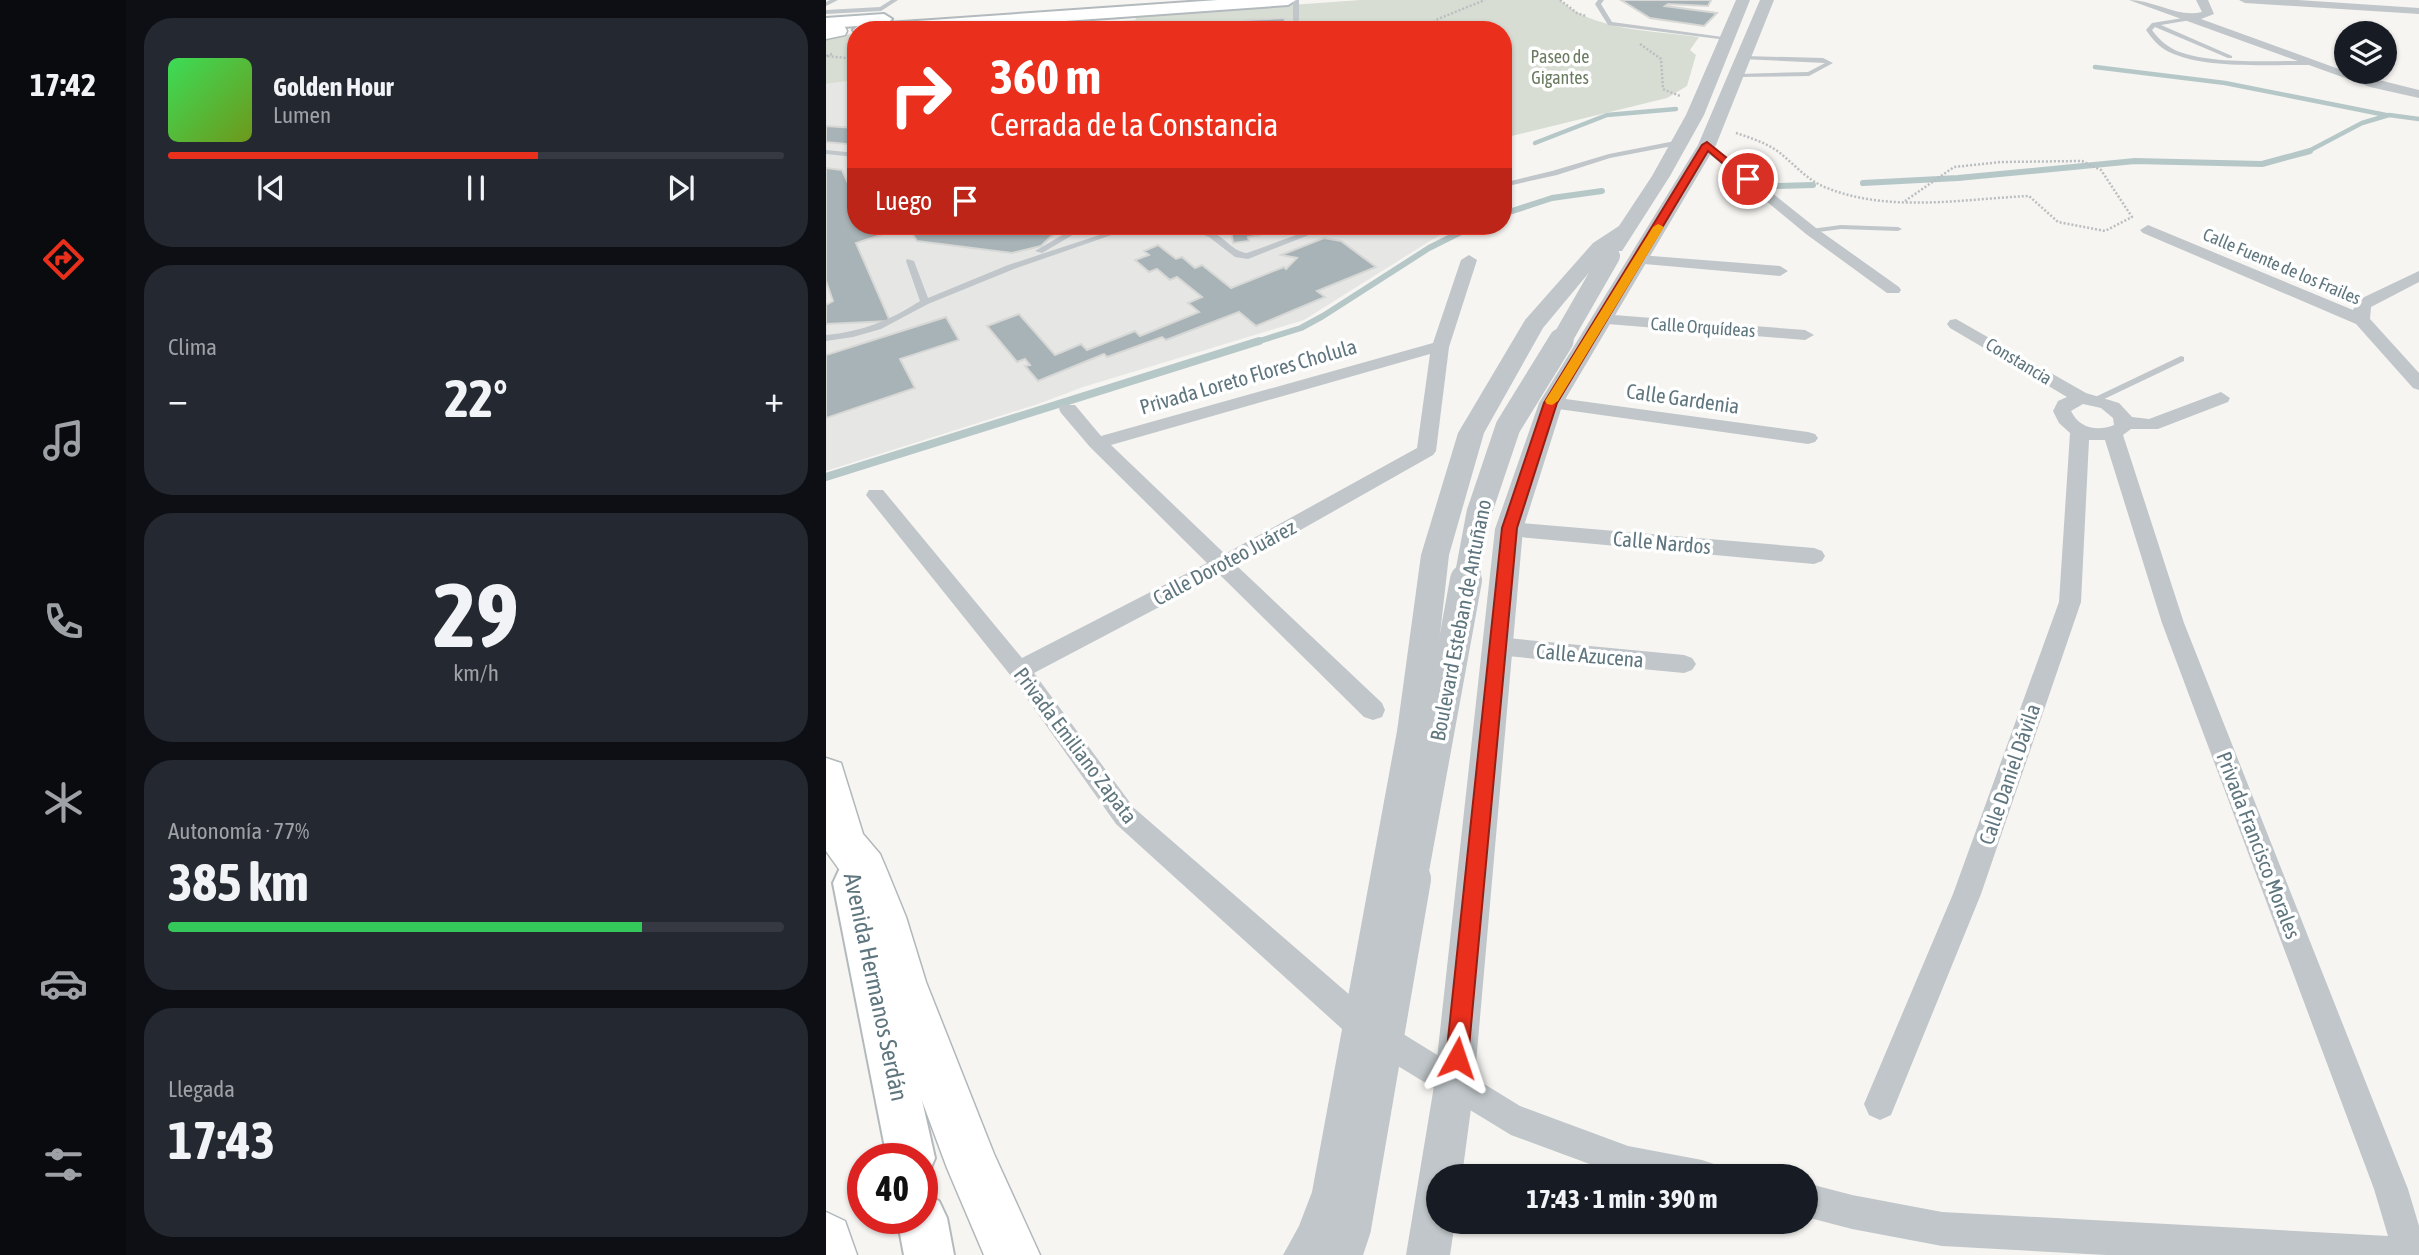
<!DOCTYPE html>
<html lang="es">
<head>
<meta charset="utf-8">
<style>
	body { margin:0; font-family:"Asap Condensed",sans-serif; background:#242831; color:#f1f3f6; height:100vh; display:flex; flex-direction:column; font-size:26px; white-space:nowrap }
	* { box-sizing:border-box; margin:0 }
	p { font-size:23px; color:#9ea1a6 }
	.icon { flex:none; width:38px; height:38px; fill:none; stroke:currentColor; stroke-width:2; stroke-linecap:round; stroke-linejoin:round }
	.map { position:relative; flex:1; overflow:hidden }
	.drawer { display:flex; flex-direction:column; gap:18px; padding:18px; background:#0d0f14; width:700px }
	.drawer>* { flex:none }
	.banner { position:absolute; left:21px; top:21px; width:665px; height:214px; border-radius:28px; box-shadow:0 2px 5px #0004; background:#eb2f1d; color:#fff; overflow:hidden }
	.tools { position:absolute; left:1508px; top:21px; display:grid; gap:14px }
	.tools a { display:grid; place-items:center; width:63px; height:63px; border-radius:50%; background:#171b24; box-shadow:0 2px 5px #0004; font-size:35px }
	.speed { position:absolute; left:21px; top:1143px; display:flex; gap:14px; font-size:35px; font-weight:700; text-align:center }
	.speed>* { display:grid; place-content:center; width:91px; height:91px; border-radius:50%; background:#171b24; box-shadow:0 2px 5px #0004; line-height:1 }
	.speed .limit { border:10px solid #d22; background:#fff; color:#111 }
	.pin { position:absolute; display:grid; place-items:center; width:60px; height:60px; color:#fff; margin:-30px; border:4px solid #fff; border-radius:50%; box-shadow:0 2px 7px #0007 }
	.me { position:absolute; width:77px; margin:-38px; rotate:5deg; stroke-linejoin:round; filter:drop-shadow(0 0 5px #0008) }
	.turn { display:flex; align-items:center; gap:24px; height:147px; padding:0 28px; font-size:32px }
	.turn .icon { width:91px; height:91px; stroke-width:2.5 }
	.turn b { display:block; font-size:49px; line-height:60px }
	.then { display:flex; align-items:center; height:66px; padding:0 28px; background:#0003; gap:14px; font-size:26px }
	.big { font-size:52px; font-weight:700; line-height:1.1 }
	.drawer .card { flex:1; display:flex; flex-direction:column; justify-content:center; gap:10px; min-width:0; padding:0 24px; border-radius:28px; background:#242831 }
	.drawer .dial { align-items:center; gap:0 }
	.dial b { font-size:91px; line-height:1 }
	.song { display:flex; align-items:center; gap:21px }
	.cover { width:84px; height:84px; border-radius:10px; background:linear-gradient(135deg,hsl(130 70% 55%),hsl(80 70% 35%)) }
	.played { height:7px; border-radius:4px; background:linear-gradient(90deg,#eb2f1d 60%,#363941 60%) }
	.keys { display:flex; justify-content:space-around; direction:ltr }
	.heat { display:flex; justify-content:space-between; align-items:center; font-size:38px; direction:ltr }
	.charge { height:10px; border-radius:5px; background:linear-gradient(90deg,#34c759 77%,#363941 0) }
	.trip { position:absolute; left:600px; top:1164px; width:392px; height:70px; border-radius:35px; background:#171b24; box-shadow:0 2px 5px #0004; font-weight:700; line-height:70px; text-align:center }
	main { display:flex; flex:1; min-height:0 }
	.dock { display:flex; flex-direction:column; width:126px; justify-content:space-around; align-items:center; background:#090b0e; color:#9ea1a6 }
	.dock .icon { width:49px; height:49px }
	.dock .selected { color:#eb2f1d }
	.dock b { font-size:32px; color:#f1f3f6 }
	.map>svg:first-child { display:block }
	.built { fill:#e6e7e5 }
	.green { fill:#d8ddd3 }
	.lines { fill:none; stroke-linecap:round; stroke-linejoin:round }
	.stream-far2 { stroke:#b6c7c8; stroke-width:4.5 }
	.stream-far1 { stroke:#b6c7c8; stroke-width:6 }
	.stream { stroke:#b6c7c8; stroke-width:8 }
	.building { fill:#a7b3b6; stroke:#d7d7d5; stroke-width:2 }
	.secondary-casing { stroke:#b3babd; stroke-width:4 }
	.primary-casing { stroke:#b1b8bb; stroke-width:3 }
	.path { stroke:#babec0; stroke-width:2.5; stroke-dasharray:2 2; stroke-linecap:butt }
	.service { fill:#c0c6c9; fill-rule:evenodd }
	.minor { fill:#c0c6c9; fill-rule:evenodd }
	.tertiary { fill:#c0c6c9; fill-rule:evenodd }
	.secondary { fill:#fff; fill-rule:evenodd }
	.primary { fill:#fff; fill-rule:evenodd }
	.tertiary-bridge-far3 { stroke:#c0c6c9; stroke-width:20 }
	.tertiary-bridge-far2 { stroke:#c0c6c9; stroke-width:25 }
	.tertiary-bridge-far1 { stroke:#c0c6c9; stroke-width:32 }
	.tertiary-bridge { stroke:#c0c6c9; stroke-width:40 }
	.route { fill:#eb2f1d; stroke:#991f13; stroke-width:2 }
	.slow { fill:#f59e0b }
	.labels { text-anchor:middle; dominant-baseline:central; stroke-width:7; stroke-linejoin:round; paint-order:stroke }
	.far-park-label { font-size:18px; fill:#6b7b62; stroke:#fff }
	.far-street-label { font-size:18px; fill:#5f767f; stroke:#fff }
	.street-label { font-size:21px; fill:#5f767f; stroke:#fff }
	.near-street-label { font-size:24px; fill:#5f767f; stroke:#fff }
</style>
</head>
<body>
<main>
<nav class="dock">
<b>17:42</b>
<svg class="icon selected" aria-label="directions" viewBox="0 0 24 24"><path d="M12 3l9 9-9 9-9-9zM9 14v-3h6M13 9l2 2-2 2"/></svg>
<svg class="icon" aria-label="music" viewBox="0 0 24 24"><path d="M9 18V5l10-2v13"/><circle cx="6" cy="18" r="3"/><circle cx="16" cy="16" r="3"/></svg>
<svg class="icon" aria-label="phone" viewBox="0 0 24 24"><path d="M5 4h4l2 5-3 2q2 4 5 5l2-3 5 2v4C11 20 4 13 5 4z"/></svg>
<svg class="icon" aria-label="climate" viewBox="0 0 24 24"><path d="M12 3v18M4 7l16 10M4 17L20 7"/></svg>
<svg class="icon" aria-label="car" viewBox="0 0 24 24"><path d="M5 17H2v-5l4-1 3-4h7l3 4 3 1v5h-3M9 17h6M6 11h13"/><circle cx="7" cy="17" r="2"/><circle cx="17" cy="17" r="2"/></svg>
<svg class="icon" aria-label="filters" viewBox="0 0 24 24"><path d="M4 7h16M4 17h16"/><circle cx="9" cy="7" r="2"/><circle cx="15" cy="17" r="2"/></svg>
</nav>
<section class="drawer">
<div class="card">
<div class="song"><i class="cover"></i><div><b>Golden Hour</b><p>Lumen</p></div></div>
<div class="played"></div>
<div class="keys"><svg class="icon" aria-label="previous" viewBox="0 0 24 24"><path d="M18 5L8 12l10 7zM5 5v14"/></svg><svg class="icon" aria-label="pause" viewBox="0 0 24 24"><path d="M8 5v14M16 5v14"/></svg><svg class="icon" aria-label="next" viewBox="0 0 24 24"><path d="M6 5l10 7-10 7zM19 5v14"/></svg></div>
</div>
<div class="card"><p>Clima</p>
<div class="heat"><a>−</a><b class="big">22°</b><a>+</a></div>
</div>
<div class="card dial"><b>29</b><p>km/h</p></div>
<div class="card"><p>Autonomía · 77%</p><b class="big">385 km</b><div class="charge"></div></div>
<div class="card"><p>Llegada</p><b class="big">17:43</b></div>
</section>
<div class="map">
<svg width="1593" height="1255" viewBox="0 0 1593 1255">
	<rect width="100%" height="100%" fill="#f6f5f2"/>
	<!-- built -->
	<path class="built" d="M30,80V226H628L478,320L257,387L215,403L0,471V84Z"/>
	<!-- green -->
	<g class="green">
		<path d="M534,0H734C766,31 831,31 873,37L864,50L870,55L861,86L841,98L677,138V30H95L223,21L224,26L309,20L311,16Z"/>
		<path d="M30,34V80L0,84V39L9,35Z"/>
	</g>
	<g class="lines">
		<!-- stream-far2 -->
		<g class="stream-far2">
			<path d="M1269,67L1399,83L1560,115"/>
			<path d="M709,143L781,115L850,109"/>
			<path d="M1479,153L1536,123L1563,115L1593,119"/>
		</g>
		<!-- stream-far1 -->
		<g class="stream-far1">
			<path d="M1037,183L1132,178L1309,161L1436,164L1484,151"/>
			<path d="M950,186L987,185"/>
			<path d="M677,214L726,198L776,191"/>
			<path d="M427,343L475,328L497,316L603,248L647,226"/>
		</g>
		<!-- stream -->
		<path class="stream" d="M0,477L433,341"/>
	</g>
	<!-- building -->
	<g class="building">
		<path d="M795,0H885L882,6L842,4L839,6L891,13L878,26L824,18Z"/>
		<path d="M459,18L458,30H418L419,20Z"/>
		<path d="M0,126L30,128V145L0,142Z"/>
		<path d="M0,168L16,170L30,201V226H106L194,234L203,226H236L215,246L186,253L91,241L82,226L30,243L64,321L0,324V305L7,301L0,281Z"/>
		<path d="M416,226H442V228L433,229L434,235L422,237L423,241L407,243L405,231L416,229Z"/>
		<path d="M498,238L515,241L550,267L491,291L499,297L430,326L413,312L340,340L336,337L281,357L278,354L212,381L199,366L204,365L199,359L191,362L161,326L193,314L229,355L255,344L261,350L309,331L314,336L373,312L362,303L376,297L351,277L344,280L331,269L323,272L309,260L323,255L318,251L332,245L350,259L356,257L369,268L376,265L405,288L458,267L460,269L471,258L455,255Z"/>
		<path d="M120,317L133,340L74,359L89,388L0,418V355Z"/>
	</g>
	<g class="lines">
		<defs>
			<g id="secondary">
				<path d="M392,0H470L462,5L112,30H30V33L27,30L32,26L0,28V18L58,14L66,19L62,23Z"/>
				<path d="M27,865L41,870L47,883L109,1158L102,1175L96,1177V1158H61L7,883L13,870Z"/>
				<path d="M96,1193L113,1201L121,1218L128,1255H78L71,1218H96Z"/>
			</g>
			<g id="primary">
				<path d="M12,25L19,27L21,31L19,35L0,39V27Z"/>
				<path d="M0,758L15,763L37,834L54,854L60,868L80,917L100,982L168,1154L214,1255H158L121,1168L52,982L34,917L20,879L0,851Z"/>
				<path d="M0,1212L19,1221L31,1255H0Z"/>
			</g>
		</defs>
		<!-- secondary casing -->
		<use href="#secondary" class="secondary-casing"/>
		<!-- primary casing -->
		<use href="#primary" class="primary-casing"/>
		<!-- path -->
		<g class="path">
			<path d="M734,0L751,13L760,16"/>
			<path d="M598,30L612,19L659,0"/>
			<path d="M814,44L835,59L837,89L854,96"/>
			<path d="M6,54L0,56L30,59"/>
			<path d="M910,133C925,138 941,143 954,153C969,165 982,181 1001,188C1064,213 1137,199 1203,196L1232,222L1279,231L1306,217L1275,170L1256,161L1175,162L1128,167L1079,201"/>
		</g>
		<!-- service -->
		<g class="service">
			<path d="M4,0H12L0,6V2Z"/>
			<path d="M65,0H72L55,11L0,14V10L54,7Z"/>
			<path d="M467,0H473V20L470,22L467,20Z"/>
			<path d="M772,0H778L775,4L786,22L904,38L901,40L782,25L769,4Z"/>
			<path d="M1363,17L1365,20L1335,25L1406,56V58H1402L1329,27L1326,30C1332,38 1338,44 1347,49C1380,66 1451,60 1490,61L1493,63L1490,65C1448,64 1381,70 1343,52C1333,47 1326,39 1320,30L1326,23Z"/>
			<path d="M918,56L997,58L1007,63L983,76L909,77V75L911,74L982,72L999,63L916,59L915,58Z"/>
			<path d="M854,140L858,142L857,144L784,158L731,175L677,187V183L726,171L783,154Z"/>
			<path d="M0,150L30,153V157L0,154Z"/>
			<path d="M1015,225L1072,227L1076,229L1072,231L1015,229L985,233L981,231L985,229Z"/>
			<path d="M252,226H262L216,253L209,251Z"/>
			<path d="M301,226H319L297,231L188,269L102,304L55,329L27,337L0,341V335C35,332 65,320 94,301L80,261L81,259L88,261L102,298L182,265Z"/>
			<path d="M355,226C366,226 378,228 388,233C400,239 408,252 421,253L495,226H506L422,259L409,257L383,237Z"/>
			<path d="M1355,356L1358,357V361L1274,401H1266L1265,399Z"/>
		</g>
		<!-- minor -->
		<g class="minor">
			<path d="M1303,0C1328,0 1352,18 1376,12L1370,0H1382L1388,14L1375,19L1521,72L1593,90V98L1544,87Z"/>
			<path d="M1413,0H1472L1593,8V14L1419,3Z"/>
			<path d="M881,141L990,228L1073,287L1075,290L1073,293H1061L980,234L876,148L874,145Z"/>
			<path d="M1322,225L1527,310L1532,300L1593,271V282L1545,307L1544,319L1593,373V390L1587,388L1530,324L1317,233L1314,230Z"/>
			<path d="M643,255L651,260L623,347L610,451L607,455L411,566L556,703L559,710L556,717L547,720L538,717L394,575L208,673L308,808L548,1016L694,1106L802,1146L876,1160L888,1164L892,1176H796L685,1135L526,1038L290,824L185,676L40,495L43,490H57L196,658L381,563L264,447L235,413L233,409L235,405H249L275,436L607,343L635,260ZM604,354L591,448L399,554L285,445Z"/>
			<path d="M813,255L954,266L962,271L954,276L807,263L805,260L807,257Z"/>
			<path d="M775,314L979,330L988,335L979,340L769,323L766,319L769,315Z"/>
			<path d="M1130,319L1260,393L1293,403L1306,417L1323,419L1395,392L1404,398L1402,402L1332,429H1305L1297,435L1358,623L1582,1189L1593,1226V1255H1280L1116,1246L1026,1229L980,1217V1183L1026,1195L1116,1212L1562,1236L1548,1189L1336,623L1279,440H1263L1255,602L1155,894L1065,1115L1054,1120L1043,1115L1038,1104L1127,894L1233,602L1244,433L1233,423L1227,411L1232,401L1241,397L1124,328L1121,324L1124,320ZM1257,404L1275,408L1287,418L1288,425C1271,432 1253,428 1245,411Z"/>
			<path d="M725,397L982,432L989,434L992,438L989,442L982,444L718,407L716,403Z"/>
			<path d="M683,522L988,548L996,551L999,556L996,561L988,564L683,536L676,534L673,529L676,524Z"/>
			<path d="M670,637L858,655L866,658L870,664L866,670L858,673L670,655L662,652L658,646L662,640Z"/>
		</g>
		<!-- tertiary -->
		<g class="tertiary">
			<path d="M910,0H924L878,115L844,176L796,251H781L717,328L658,433L623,555L603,731L530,1192L506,1255H457L473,1226L486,1192L571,731L595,555L632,433L699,320L767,243L793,226L826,176L860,115Z"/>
			<path d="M934,0H948L890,145L737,403L697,529L648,1086L636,1176H612V1222H629L624,1255H580L608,1086L669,529L713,403L872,145Z"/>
		</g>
		<!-- secondary -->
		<use href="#secondary" class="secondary"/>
		<!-- primary -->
		<use href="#primary" class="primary"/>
		<!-- tertiary-bridge-far3 -->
		<path class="tertiary-bridge-far3" d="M734,343L784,256"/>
		<!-- tertiary-bridge-far2 -->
		<path class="tertiary-bridge-far2" d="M640,582L653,513L682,427L735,341"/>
		<!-- tertiary-bridge-far1 -->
		<path class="tertiary-bridge-far1" d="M585,881L640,580"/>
		<!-- tertiary-bridge -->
		<path class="tertiary-bridge" d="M516,1255L525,1228L585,879"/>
	</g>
	<!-- route -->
	<path class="route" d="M881,142L927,179L919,182L882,151L731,403L691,528L642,1058L638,1066L631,1069L623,1066L620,1058L676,528L718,403L876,145Z"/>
	<!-- slow -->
	<path class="slow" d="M832,224L838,227L732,401L726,405L721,404L719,401L827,227Z"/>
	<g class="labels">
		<!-- far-park labels -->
		<g class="far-park-label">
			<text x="734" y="56">Paseo de<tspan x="734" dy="21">Gigantes</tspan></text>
		</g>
		<!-- far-street labels -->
		<g class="far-street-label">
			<text transform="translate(1456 266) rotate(23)">Calle Fuente de los Frailes</text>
			<text transform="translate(877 327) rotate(4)">Calle Orquídeas</text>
			<text transform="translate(1193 361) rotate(31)">Constancia</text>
		</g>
		<!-- street labels -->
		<g class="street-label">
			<text transform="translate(422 376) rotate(-16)">Privada Loreto Flores Cholula</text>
			<text transform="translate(857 398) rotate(8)">Calle Gardenia</text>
			<text transform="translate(836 542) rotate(5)">Calle Nardos</text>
			<text transform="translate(398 562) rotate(-28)">Calle Doroteo Juárez</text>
			<text transform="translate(634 620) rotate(-79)">Boulevard Esteban de Antuñano</text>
			<text transform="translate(764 655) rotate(5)">Calle Azucena</text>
			<text transform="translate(250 745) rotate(53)">Privada Emiliano Zapata</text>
			<text transform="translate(1183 774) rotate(-71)">Calle Daniel Dávila</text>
			<text transform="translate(1433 845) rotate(69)">Privada Francisco Morales</text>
		</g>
		<!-- near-street labels -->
		<g class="near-street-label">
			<text transform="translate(50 987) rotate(78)">Avenida Hermanos Serdán</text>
		</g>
	</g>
</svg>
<div class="tools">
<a><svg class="icon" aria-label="layers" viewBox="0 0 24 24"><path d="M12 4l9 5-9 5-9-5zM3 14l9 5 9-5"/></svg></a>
</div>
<div class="speed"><div class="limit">40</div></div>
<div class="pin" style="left:922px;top:179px;background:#d93025"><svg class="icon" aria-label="arrive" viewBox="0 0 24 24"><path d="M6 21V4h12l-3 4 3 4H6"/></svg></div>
<svg class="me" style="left:631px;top:1058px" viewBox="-20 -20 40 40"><path d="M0-17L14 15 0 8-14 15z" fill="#eb2f1d" stroke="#fff" stroke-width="4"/></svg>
<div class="trip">17:43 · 1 min · 390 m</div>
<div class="banner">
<div class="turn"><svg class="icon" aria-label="right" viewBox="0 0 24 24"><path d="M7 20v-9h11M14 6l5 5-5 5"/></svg><div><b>360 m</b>Cerrada de la Constancia</div></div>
<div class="then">Luego<svg class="icon" aria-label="arrive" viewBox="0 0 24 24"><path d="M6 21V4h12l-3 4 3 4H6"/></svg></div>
</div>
</div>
</main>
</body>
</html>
